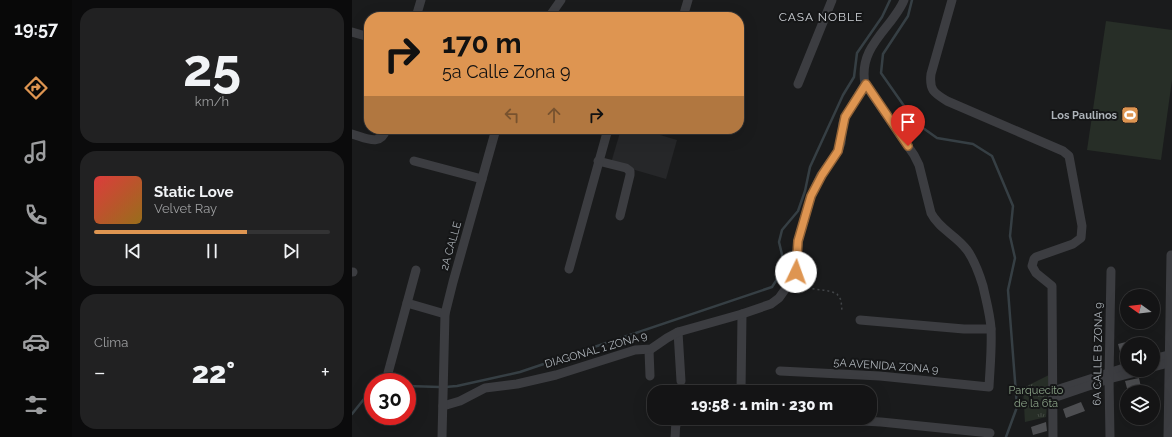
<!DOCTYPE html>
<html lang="es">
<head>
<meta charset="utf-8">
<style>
	body { margin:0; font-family:Raleway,sans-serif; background:#212122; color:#f1f3f6; height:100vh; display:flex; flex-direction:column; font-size:15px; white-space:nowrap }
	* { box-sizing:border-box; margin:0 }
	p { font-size:13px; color:#9d9ea0 }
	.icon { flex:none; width:22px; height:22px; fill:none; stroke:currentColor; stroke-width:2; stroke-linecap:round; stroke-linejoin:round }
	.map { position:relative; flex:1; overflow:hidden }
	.sheet { display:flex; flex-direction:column; gap:8px; padding:8px; background:#0b0b0c; width:280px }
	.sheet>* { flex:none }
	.hud { position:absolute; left:12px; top:12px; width:380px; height:122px; border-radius:16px; box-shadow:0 4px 16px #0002,0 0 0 1px #333334; background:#de9551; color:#111; overflow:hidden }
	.needle { width:26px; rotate:284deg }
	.buttons { position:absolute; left:768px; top:289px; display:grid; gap:8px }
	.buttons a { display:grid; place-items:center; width:40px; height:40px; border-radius:50%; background:#141415; box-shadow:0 4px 16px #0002,0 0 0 1px #333334; font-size:20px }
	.speed { position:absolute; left:12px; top:373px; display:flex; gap:8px; font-size:20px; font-weight:700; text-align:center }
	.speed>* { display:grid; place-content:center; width:52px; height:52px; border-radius:50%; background:#141415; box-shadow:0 4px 16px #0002,0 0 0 1px #333334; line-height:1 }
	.speed .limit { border:6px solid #d22; background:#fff; color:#111 }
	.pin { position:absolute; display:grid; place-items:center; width:34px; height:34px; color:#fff; margin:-41px -17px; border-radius:50% 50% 50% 0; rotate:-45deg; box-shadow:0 0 4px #0007 }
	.pin .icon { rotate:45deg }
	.me { position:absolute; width:44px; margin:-22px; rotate:3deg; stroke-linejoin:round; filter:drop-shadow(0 0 3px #0008) }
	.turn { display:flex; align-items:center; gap:14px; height:84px; padding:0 12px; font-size:18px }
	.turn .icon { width:52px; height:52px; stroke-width:2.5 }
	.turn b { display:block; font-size:28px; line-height:34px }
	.lanes { display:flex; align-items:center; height:38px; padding:0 12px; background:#0003; justify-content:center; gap:20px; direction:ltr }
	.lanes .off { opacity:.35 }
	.big { font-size:30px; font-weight:800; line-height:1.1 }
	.sheet .tile { flex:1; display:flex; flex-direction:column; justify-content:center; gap:6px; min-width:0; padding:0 14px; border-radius:16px; background:#212122 }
	.sheet .dial { align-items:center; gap:0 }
	.dial b { font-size:52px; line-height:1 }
	.song { display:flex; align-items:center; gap:12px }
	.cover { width:48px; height:48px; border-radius:6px; background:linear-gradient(135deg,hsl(0 70% 55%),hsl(40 70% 35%)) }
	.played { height:4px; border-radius:2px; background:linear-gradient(90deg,#de9551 65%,#333334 65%) }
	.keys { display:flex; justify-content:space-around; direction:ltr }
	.heat { display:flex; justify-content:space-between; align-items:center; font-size:22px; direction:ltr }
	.trip { position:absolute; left:295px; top:385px; width:230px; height:40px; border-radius:16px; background:#141415; box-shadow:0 4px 16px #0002,0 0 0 1px #333334; font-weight:800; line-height:40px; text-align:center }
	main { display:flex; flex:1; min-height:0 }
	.menu { display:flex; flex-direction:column; width:72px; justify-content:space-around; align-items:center; background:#080808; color:#9d9ea0 }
	.menu .icon { width:28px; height:28px }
	.menu .selected { color:#de9551 }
	.menu b { font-size:18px; color:#f1f3f6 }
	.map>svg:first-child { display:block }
	.built { fill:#262729 }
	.park { fill:url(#park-tufts) }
	.pitch { fill:#272e27 }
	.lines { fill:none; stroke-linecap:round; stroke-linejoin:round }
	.stream { stroke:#363f44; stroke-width:2.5 }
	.building { fill:#4d4e51 }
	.path { stroke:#424548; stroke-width:1.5; stroke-dasharray:2 3; stroke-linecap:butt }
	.minor { stroke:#3c3d41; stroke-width:9 }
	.route-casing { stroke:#906135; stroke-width:10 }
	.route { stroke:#de9551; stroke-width:7 }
	.labels { text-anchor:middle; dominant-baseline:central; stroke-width:4; stroke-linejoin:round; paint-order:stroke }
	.poi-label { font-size:11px; font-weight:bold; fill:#aeb4ba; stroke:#151617; text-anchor:end }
	.street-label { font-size:11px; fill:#aeb4ba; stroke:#151617 }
	.park-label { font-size:11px; fill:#8ba388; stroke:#151617 }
	.neighbourhood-label { font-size:12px; letter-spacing:1px; fill:#cfd2d7; stroke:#151617 }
</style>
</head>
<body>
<main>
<nav class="menu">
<b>19:57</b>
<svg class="icon selected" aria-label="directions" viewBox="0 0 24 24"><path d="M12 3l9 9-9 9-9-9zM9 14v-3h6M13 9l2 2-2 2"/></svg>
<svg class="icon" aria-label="music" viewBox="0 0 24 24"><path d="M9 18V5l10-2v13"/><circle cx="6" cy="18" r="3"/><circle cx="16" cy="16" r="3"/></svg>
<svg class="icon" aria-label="phone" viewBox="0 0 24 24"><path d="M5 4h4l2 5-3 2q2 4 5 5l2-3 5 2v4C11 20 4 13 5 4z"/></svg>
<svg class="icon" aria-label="climate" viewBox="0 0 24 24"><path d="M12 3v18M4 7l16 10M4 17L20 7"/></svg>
<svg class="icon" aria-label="car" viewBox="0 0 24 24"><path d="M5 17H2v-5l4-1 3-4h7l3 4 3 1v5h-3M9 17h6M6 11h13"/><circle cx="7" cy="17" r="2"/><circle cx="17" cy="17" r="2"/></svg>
<svg class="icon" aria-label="filters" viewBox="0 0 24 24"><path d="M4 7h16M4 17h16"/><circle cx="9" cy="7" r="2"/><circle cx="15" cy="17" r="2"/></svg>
</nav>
<section class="sheet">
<div class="tile dial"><b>25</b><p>km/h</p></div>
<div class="tile">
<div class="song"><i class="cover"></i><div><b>Static Love</b><p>Velvet Ray</p></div></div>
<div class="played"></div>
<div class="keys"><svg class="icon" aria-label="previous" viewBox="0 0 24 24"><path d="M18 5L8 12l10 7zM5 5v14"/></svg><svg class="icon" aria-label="pause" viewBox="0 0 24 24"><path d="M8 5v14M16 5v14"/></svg><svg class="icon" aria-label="next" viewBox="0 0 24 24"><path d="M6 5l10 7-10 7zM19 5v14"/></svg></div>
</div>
<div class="tile"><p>Clima</p>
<div class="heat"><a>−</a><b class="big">22°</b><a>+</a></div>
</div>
</section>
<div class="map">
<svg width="820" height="437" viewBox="0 0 820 437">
	<defs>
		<pattern id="park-tufts" width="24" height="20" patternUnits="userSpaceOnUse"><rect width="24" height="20" fill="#272e27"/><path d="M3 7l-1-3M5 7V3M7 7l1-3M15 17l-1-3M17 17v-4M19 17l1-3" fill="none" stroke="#444a44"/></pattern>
	</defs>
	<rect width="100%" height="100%" fill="#1a1b1c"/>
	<!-- built -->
	<path class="built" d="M269,129H288L325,140L314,179L259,163Z"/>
	<!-- park -->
	<path class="park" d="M697,375L694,417L673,422L671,388Z"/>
	<!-- pitch -->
	<path class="pitch" d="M754,21L820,30V80L809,160L735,150Z"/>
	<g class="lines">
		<!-- stream -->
		<g class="stream">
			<path d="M560,0L556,16L531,54L529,73L564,123L585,138L621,144L640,156L661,206L658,236L663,258L656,290L665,407L654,437"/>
			<path d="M55,386L88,387"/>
			<path d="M93,387L105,386L168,372L420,287L433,267L427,242L430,230L446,211L453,191L458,167L491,95L502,77L505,53L530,17L538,0"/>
			<path d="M0,414L12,399L21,395"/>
		</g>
	</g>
	<!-- building -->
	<g class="building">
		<path d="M774,342L775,354L769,355L766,344Z"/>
		<path d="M787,378L790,392H776L773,381Z"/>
		<path d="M729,402L733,411L714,418L711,409Z"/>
		<path d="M694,422L695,431L681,435L679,427Z"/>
	</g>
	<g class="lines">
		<!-- path -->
		<path class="path" d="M446,285C459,291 473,288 485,294L489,300L490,311"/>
		<!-- minor -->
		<g class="minor">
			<path d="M600,0L579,74C577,90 582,93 595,101L711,151L717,156L730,226L729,238L721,244L684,257L682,259L680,266L684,273L700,286L701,437"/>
			<path d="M64,17L69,0"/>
			<path d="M197,17L209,0"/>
			<path d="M331,17L336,0"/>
			<path d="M0,32L17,37"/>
			<path d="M446,84L480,0"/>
			<path d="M0,134C14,138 29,147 34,129"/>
			<path d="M62,161L130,179"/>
			<path d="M246,161L274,168L278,171V175L268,216"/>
			<path d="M217,269L256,129"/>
			<path d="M0,272H1"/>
			<path d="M55,303L93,314"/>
			<path d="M508,320L612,329H639"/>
			<path d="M326,332L329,381"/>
			<path d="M297,350L298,376"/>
			<path d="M801,359L820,354"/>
			<path d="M801,367L820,362"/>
			<path d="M428,371L528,376L637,387C638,367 640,348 639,328C638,314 634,300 631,286C627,273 623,261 615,250C604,235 587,229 579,213L567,165L562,155L513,84C508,57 523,41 539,21C544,14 549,8 552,0"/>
			<path d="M36,373L64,270"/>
			<path d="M701,391L775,367"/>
			<path d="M389,392L390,314"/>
			<path d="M701,398L757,379L792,370"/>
			<path d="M91,406L108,401L133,388L165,384L204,375L283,350L299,349L315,338L326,332L390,314L419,304L427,298L442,277L444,272L446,241L459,196L469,175L486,151L489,143L491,123L493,117L513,84"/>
			<path d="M454,418L529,422L638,433"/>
			<path d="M90,437L93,314L101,282L144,129"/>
			<path d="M323,437C324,430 322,422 328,418"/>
			<path d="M758,437L757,379L759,271"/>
			<path d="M816,437L819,255"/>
		</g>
	</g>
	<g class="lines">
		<defs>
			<path id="route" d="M444,272L446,241L459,196L470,175L486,151L493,117L514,84L556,146"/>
		</defs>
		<!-- route casing -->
		<use href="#route" class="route-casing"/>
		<!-- route -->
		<use href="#route" class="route"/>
	</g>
	<!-- icons -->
	<defs>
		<symbol id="stadium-square" viewBox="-11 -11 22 22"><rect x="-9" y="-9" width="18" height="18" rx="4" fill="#de9551" stroke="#151617"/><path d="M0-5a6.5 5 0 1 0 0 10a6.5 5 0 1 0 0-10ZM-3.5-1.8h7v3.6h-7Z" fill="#fff"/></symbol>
	</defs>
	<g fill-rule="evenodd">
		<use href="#stadium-square" x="768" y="105" width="20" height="20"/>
	</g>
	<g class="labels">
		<!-- poi labels -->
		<g class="poi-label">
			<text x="765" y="115">Los Paulinos</text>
		</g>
		<!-- street labels -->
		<g class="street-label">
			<text transform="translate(99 246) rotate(-74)">2A CALLE</text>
			<text transform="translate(244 350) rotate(-16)">DIAGONAL 1 ZONA 9</text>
			<text transform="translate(746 354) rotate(-89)">6A CALLE B ZONA 9</text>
			<text transform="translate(534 366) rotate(4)">5A AVENIDA ZONA 9</text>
		</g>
		<!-- park labels -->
		<g class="park-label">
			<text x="684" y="390">Parquecito<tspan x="684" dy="13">de la 6ta</tspan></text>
		</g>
		<!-- neighbourhood labels -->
		<g class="neighbourhood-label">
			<text x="469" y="17">CASA NOBLE</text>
		</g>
	</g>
</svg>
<div class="buttons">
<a><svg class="needle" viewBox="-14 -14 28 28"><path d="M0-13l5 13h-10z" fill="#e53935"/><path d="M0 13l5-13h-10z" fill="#9d9ea0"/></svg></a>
<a><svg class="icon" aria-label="sound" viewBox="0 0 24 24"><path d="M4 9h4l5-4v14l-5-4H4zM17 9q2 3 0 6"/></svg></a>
<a><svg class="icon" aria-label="layers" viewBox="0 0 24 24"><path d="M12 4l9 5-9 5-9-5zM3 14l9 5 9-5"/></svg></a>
</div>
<div class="speed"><div class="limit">30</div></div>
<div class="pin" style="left:556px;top:146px;background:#d93025"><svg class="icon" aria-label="arrive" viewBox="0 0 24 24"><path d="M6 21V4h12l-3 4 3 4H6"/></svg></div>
<svg class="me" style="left:444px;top:272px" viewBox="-20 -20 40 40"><circle r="19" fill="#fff"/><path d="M0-13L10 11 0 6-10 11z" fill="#de9551"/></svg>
<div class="trip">19:58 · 1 min · 230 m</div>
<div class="hud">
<div class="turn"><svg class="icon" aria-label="right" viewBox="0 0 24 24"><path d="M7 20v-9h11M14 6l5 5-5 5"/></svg><div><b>170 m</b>5a Calle Zona 9</div></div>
<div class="lanes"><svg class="icon off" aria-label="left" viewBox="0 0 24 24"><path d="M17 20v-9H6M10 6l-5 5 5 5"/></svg><svg class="icon off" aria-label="ahead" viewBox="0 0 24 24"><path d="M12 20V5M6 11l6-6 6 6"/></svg><svg class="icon" aria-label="right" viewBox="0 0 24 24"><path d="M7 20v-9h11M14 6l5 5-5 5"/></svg></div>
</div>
</div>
</main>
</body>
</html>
